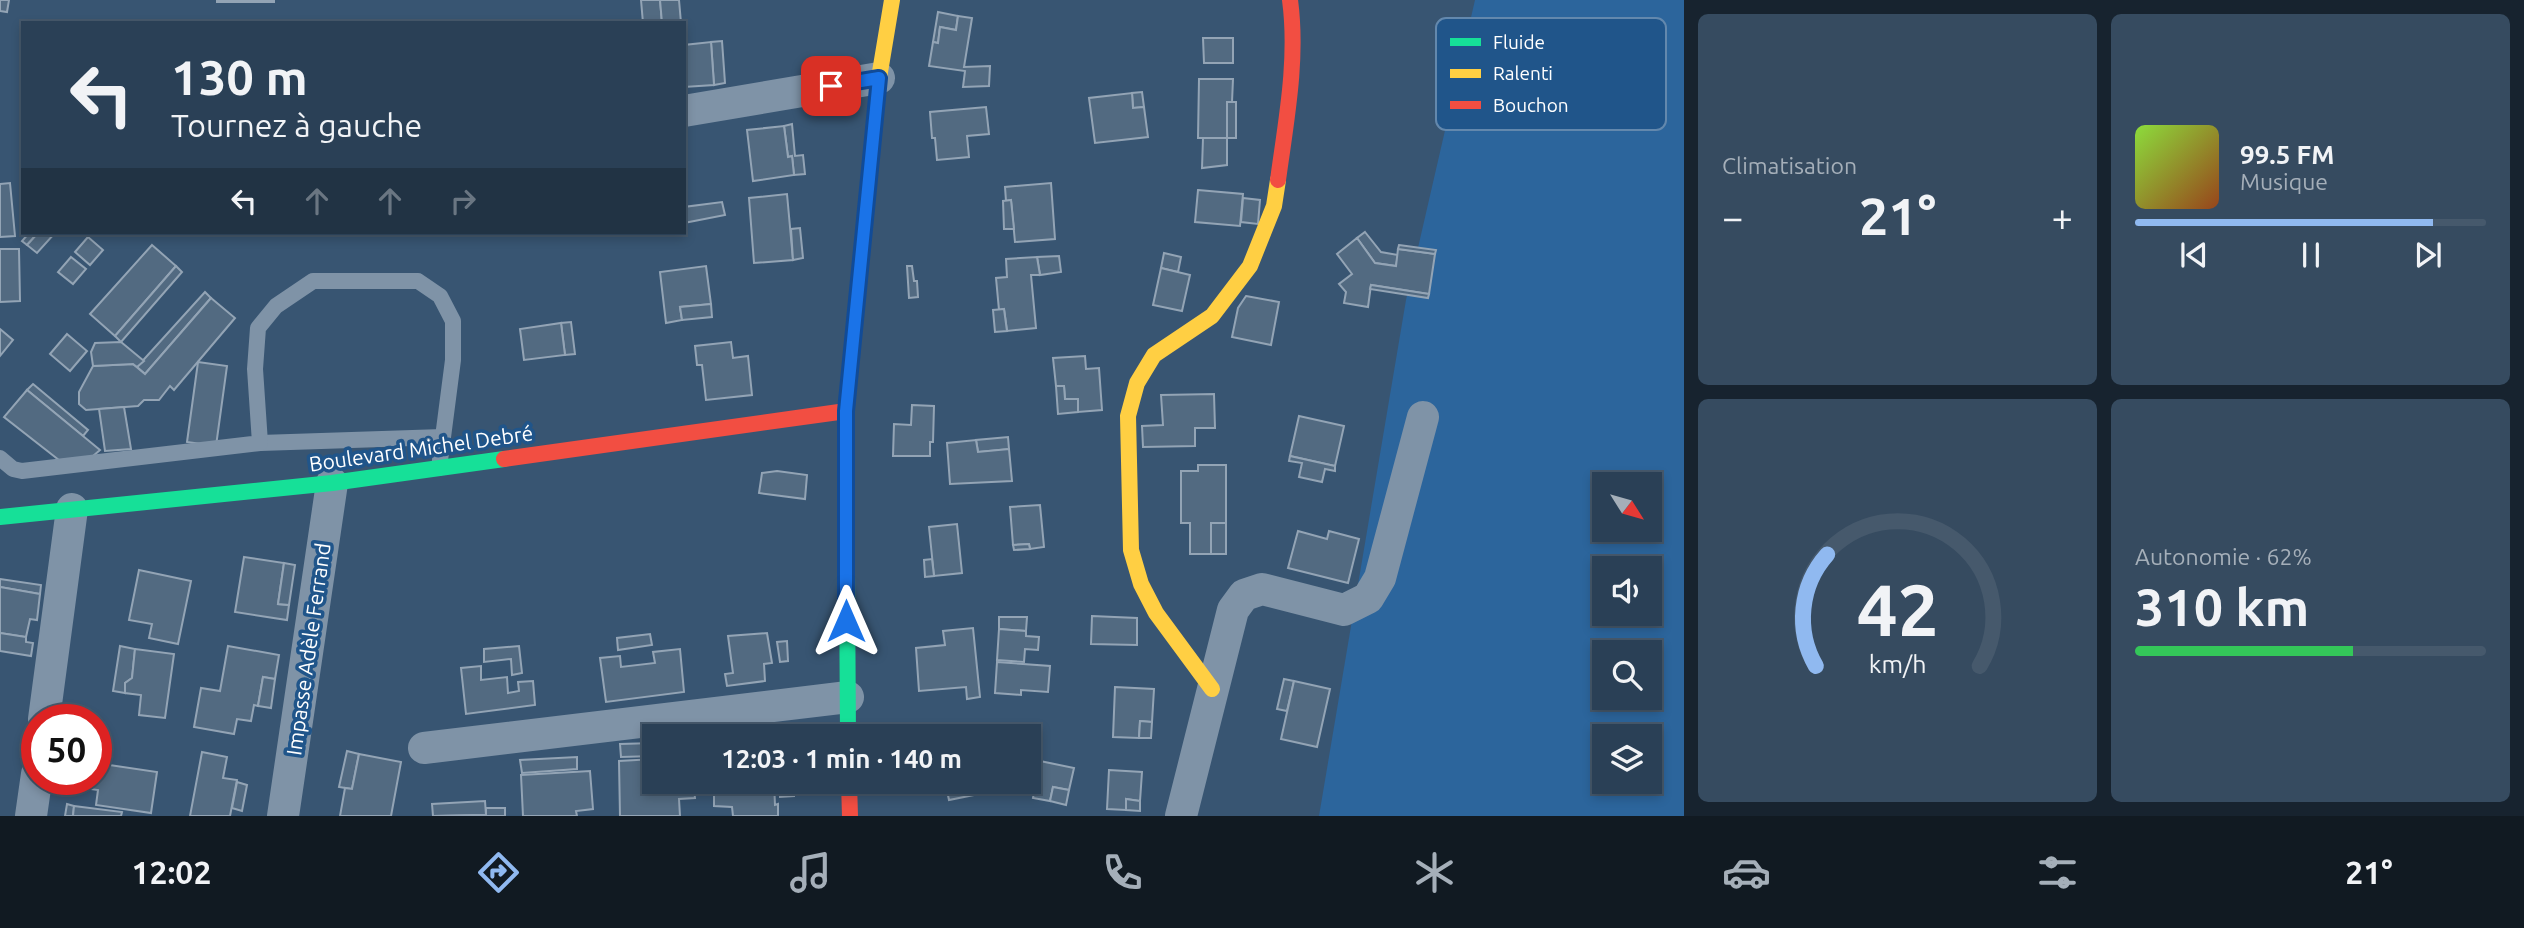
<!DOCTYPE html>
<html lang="fr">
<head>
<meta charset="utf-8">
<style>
	body { margin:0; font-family:Ubuntu,sans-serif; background:#364b60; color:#f1f3f6; height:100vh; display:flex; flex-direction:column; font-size:26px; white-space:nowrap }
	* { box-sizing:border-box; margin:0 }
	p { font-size:23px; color:#a5afb9 }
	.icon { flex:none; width:38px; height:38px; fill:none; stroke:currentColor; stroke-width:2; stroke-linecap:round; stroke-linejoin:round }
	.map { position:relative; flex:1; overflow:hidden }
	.panel { display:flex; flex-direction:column; gap:14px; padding:14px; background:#17232f; width:840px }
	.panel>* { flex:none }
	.hud { position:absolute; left:21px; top:21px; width:665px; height:214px; border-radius:0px; box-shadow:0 4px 10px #0003,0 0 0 2px #46596c; background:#2a4056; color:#f1f3f6; overflow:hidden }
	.needle { width:46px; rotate:127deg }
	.controls { position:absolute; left:1592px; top:472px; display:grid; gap:14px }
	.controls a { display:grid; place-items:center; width:70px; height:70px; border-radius:0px; background:#2a4056; box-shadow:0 4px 10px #0003,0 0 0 2px #46596c; font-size:35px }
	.speed { position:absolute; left:21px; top:704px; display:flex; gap:14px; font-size:35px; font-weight:700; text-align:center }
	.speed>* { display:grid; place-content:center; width:91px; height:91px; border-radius:50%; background:#2a4056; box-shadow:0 4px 10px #0003,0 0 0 2px #46596c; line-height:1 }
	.speed .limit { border:10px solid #d22; background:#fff; color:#111 }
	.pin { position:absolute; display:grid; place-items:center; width:60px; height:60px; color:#fff; margin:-30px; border-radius:14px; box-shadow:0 4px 10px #0006 }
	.me { position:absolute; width:77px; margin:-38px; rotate:0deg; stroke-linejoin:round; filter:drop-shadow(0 0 5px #0008) }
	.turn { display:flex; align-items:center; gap:24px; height:147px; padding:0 35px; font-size:32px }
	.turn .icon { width:91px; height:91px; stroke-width:2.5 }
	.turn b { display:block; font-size:49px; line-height:60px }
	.lanes { display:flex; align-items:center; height:66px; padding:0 35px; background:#0003; justify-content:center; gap:35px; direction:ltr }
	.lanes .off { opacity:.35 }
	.big { font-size:52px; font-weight:700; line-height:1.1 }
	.panel .tile { flex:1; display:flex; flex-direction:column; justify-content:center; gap:10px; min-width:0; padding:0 24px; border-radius:10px; background:#364b60 }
	.panel .dial { align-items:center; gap:0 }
	.dial svg { height:182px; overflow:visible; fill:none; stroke:#46596c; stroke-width:7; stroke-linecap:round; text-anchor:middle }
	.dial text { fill:#f1f3f6; stroke:none }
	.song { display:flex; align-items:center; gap:21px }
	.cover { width:84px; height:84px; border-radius:10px; background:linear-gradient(135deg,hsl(90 70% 55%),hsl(20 70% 35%)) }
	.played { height:7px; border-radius:4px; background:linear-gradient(90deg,#90b9f0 85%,#46596c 85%) }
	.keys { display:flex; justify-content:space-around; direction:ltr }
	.heat { display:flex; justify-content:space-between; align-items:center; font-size:38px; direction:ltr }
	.charge { height:10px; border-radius:5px; background:linear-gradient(90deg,#34c759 62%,#46596c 0) }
	.panel .tiles { flex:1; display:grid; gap:14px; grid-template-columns:repeat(2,1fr) }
	.trip { position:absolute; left:642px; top:724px; width:399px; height:70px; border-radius:0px; background:#2a4056; box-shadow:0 4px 10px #0003,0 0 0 2px #46596c; font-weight:700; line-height:70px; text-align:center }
	.menu { display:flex; height:112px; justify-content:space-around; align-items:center; background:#111a22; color:#a5afb9 }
	.menu .icon { width:49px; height:49px }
	.menu .current { color:#90b9f0 }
	.menu b { font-size:32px; color:#f1f3f6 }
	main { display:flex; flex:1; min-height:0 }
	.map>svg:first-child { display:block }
	.green { fill:#2c659c; fill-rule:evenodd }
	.building { fill:#526a81; stroke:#93a4b5; stroke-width:2 }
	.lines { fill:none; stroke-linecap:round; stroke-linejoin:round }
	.lane { stroke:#7f93a7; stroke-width:16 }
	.street { stroke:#7f93a7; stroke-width:32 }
	.fast { stroke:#16e098; stroke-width:16 }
	.slow { stroke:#ffcf43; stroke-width:16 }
	.jam { stroke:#f24e42; stroke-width:16 }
	.route-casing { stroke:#114b97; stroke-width:18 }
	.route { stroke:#1a73e8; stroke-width:12 }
	.labels { text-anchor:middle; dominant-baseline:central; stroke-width:7; stroke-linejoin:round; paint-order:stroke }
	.street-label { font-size:21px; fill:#fff; stroke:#20558a }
	.key { fill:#20558a; stroke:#6388ad; stroke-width:2 }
	.key-label { font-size:19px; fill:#fff }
</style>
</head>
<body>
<main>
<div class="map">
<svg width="1684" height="816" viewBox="0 0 1684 816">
	<rect width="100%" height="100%" fill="#385572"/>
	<!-- green -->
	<path class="green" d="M1475,0H1684V816H1319L1406,300ZM1605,485H1650V530H1605ZM1605,569H1650V614H1605ZM1605,653H1650V698H1605ZM1605,737H1650V782H1605Z"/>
	<!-- building -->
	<g class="building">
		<path d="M0,0H9L7,12L0,11Z"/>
		<rect x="217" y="0" width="57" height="2"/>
		<path d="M641,0H660L662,23H643Z"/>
		<path d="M660,0H679L681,23H662Z"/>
		<path d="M938,12L958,16L956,30L940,27L938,43L933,42Z"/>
		<path d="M958,16L972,18L964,67L990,66L989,86L963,87L965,71L929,66L933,42L938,43L940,27L956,30Z"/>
		<path d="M1203,38H1233V63H1204Z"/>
		<path d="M722,41L725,83L714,85L711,42Z"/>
		<path d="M711,42L714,85L684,87V45Z"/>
		<path d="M1199,79H1233L1232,102H1227V138H1198Z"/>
		<path d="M1142,92L1144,107L1133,108L1132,93Z"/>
		<path d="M1132,93L1133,108L1144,107L1148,137L1095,143L1089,98Z"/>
		<rect x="1227" y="102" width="9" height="36"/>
		<path d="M986,107L989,134L967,136L969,157L937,160L935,138H932L930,112Z"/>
		<path d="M792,124L795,156L803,155L805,174L794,175L792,156L788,157L784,126Z"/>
		<path d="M784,126L788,157L792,156L794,175L753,181L747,130Z"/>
		<path d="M1203,138H1227V165L1202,168Z"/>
		<path d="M10,183L15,236L0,237V184Z"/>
		<path d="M1051,183L1055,239L1015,242L1011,200L1006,201L1005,187Z"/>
		<path d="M1198,190L1243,194L1240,226L1195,222Z"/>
		<path d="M787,194L793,260L754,263L749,198Z"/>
		<path d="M1243,198L1260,200L1258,224L1241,222Z"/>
		<path d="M1011,200L1014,229H1004L1003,201Z"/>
		<path d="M722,202L725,215L684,223V207Z"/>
		<path d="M800,228L803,258L793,260L791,229Z"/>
		<path d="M1365,232L1381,252L1398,255L1396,266L1375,263L1357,238Z"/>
		<path d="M29,233H38L27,245L22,241Z"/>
		<path d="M38,233H55L37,253L27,245Z"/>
		<path d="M88,237L103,250L90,265L75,252Z"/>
		<path d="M1357,238L1375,263L1396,266L1398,249L1435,254L1429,294L1371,285L1368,307L1344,303L1346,292L1339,284L1352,274L1337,254Z"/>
		<path d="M152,245L176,266L115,336L90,314Z"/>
		<path d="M1399,245L1436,250L1435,254L1398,249Z"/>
		<path d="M0,249H19L20,301L0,302Z"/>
		<path d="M1164,253L1181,257L1178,272L1161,268Z"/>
		<path d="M1059,256L1061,272L1040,275L1037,257Z"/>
		<path d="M71,257L86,269L73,284L58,272Z"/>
		<path d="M1037,257L1040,275H1031L1036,328L1007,331L1004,309L999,310L996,278L1007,277L1006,259Z"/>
		<path d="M176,266L182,272L121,342L115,336Z"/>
		<path d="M706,266L711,304L680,307L682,320L666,323L660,272Z"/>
		<path d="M907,266H912L914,281H917L918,297L909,298Z"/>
		<path d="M1161,268L1190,275L1182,311L1153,305Z"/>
		<path d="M1371,285L1429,294L1428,298L1370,289Z"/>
		<path d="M205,292L211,298L145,374L137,367Z"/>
		<path d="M1246,296L1279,302L1271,345L1232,337L1238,308Z"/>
		<path d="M211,298L235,318L174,390L170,386L159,400H144L138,406L86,410L79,404V392L93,366L133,364L145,374Z"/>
		<path d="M711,304L712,317L682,320L680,307Z"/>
		<path d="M1004,309L1007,331L995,332L993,310Z"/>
		<path d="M571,322L575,354L565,355L561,323Z"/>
		<path d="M561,323L565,355L524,360L520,329Z"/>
		<path d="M0,329L13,340L0,356Z"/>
		<path d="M67,334L87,351L70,371L50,354Z"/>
		<path d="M121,342L144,361L137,367L133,364L93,366L91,352L95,343Z"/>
		<path d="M731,342L733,358L748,356L752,395L706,400L702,365H697L695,346Z"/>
		<path d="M1085,356L1086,369L1099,368L1102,410L1078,412V399H1065L1064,386H1056L1053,358Z"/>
		<path d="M198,362L227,366L216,446L187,442Z"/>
		<path d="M33,384L88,430L83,436L27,390Z"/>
		<path d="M1056,386H1064L1065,399H1078V412L1058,414Z"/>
		<path d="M27,390L100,450L86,462L64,464L4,417Z"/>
		<path d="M1214,394L1215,428H1195V446L1143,447L1142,426L1163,425L1161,395Z"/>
		<path d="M912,405L934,406L933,442H930V456H893L894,424L911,425Z"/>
		<path d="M124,407L131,449L105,451L99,409Z"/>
		<path d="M1299,416L1344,426L1335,466L1290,456Z"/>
		<path d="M1008,437L1009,449L978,452L976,440Z"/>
		<path d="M976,440L978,452L1009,449L1012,481L950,484L947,443Z"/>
		<path d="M1290,456L1335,466V471L1325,469L1322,482L1299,477L1302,463L1289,461Z"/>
		<path d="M1198,465H1226V523H1211V554H1190V523H1181V471H1198Z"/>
		<path d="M777,471L807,475L805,499L759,493L762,473Z"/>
		<path d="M1040,505L1044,547L1030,549L1029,544L1013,545L1010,507Z"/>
		<rect x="1211" y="523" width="15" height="31"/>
		<path d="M957,524L962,573L934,576L929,527Z"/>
		<path d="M1298,531L1327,539L1329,531L1359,539L1348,583L1288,568Z"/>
		<path d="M1029,544L1030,549L1014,550L1013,545Z"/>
		<path d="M244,557L284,563L278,604L289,605L287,620L235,612Z"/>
		<path d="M932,559L934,576L925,577L924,560Z"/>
		<path d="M284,563L295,565L289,605L278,604Z"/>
		<path d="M139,570L191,581L178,644L149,638L152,624L129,620Z"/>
		<path d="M0,579L41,585L40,594L0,587Z"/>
		<path d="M0,587L40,594L37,620L30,619L26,637L0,633Z"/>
		<path d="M1092,616L1137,618V645L1091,644Z"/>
		<path d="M999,617H1027L1026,631L999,629Z"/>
		<path d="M973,628L980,697L967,699L966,687L919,691L916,648L945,645L943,631Z"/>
		<path d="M999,629L1026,631V636L1039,637L1038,650L1025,649L1024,662L997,660Z"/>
		<path d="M0,633L26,637V642L33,643L31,656L0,651Z"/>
		<path d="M767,633L772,663L764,664L765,681L727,686L725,674L733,673L728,636Z"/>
		<path d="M650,634L652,645L618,650L617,638Z"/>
		<path d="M787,641L788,661L780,662L777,642Z"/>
		<path d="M120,646L135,649L132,678L125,683V693L113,691Z"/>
		<path d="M228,646L279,655L275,679L263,677L258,706L254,705L251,721L237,719L234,734L194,727L201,688L220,691Z"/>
		<path d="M519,646L522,673L512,675L511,659L484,662V649Z"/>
		<path d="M135,649L174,654L165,718L139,715L141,695L125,693V683L132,678Z"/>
		<path d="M680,649L684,692L606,702L600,658L620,656L621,667L655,663L653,652Z"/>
		<path d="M997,662L1050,666L1048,692L1021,690V695L995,693Z"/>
		<path d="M481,666V680L507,677L508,693L519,691L518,682L533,681L535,705L466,714L461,668Z"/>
		<path d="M263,677L275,679L271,708L258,706Z"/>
		<path d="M1284,679L1294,681L1287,711L1277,709Z"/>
		<path d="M1294,681L1330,689L1317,747L1281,739Z"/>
		<path d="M1115,687L1154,689L1152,722L1140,721L1139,738L1113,737Z"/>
		<path d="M1140,721L1152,722L1151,738H1139Z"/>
		<path d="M993,731L994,737H973L972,734Z"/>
		<path d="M654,743V756L621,757L620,744Z"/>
		<path d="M347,751L359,754L352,789L339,787Z"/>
		<path d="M202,752L227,757L223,778L237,780L230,816H190Z"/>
		<path d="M359,754L401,762L391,816H340L345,788L352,789Z"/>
		<path d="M577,757V769L522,773L520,760Z"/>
		<path d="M654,759V782H693L695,798L679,799L680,816H620L619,761Z"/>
		<path d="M1040,761L1074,768L1069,790L1053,787L1050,801L1033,798Z"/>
		<path d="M96,763L157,772L151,813L96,805L98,790L69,786L70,779H96Z"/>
		<path d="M1109,770L1142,772L1140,801L1126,799V810L1107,809Z"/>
		<path d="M590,771L593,809L576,811L577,816H523L521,775Z"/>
		<path d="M237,782L247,785L242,811L232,808Z"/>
		<path d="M714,782H774L775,805L778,804V816H733L732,807L714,806Z"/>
		<path d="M780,782H794V796L780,797Z"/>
		<path d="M945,782H1003L1004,789L949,800Z"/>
		<path d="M1053,787L1069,790L1066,805L1050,801Z"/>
		<path d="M1126,799L1140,801V811L1126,810Z"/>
		<path d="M485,801L486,815L433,816L432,804Z"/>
		<path d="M67,804L74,806L73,816H65Z"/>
		<path d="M74,806L122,812L121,816H73Z"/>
		<path d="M486,808H505V816H434L486,815Z"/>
	</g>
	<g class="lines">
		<!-- lane -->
		<g class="lane">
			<path d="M260,443L443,437"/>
			<path d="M0,458L13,469L22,471L260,443L255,369L258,328L276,306L313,281H418L440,296L453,321V360L439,468"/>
		</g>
		<!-- street -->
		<g class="street">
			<path d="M684,111L879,78"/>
			<path d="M44,719L72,509"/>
			<path d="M424,748L848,697"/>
			<path d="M31,816L37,774"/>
			<path d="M283,816L332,483"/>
			<path d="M1181,816L1233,610L1244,595L1262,589L1344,610L1368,598L1380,578L1423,417"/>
		</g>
		<!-- fast -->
		<g class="fast">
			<path d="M0,517L332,483L504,459"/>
			<path d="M848,737L846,411L851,362"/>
		</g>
		<!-- slow -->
		<g class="slow">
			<path d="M851,362L879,78L892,0"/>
			<path d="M1212,689L1156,613L1141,584L1131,550L1128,416L1137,383L1154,355L1212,316L1250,266L1274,206L1278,180"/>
		</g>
		<!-- jam -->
		<g class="jam">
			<path d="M1278,180C1286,121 1298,60 1290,0"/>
			<path d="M504,459L846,411"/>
			<path d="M849,782L850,816"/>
		</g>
	</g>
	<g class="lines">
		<defs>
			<path id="route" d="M831,86L879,78L846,411V621"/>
		</defs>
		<!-- route casing -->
		<use href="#route" class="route-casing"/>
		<!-- route -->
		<use href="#route" class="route"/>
	</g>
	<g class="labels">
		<!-- street labels -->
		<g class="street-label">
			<text transform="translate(421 448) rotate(-8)">Boulevard Michel Debré</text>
			<text transform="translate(308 649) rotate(-82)">Impasse Adèle Ferrand</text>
		</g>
	</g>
	<!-- legend -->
	<rect x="1436" y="18" width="230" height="112" rx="10" class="key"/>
	<rect x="1450" y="38" width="31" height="8" fill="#16e098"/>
	<rect x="1450" y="69" width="31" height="9" fill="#ffcf43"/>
	<rect x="1450" y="101" width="31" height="8" fill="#f24e42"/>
	<g class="key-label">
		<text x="1493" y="49">Fluide</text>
		<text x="1493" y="80">Ralenti</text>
		<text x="1493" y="112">Bouchon</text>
	</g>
</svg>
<div class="controls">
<a><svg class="needle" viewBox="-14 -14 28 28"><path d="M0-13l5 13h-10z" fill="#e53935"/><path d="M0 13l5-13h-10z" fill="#a5afb9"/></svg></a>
<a><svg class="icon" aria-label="sound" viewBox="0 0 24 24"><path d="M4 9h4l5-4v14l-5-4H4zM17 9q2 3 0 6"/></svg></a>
<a><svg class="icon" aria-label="search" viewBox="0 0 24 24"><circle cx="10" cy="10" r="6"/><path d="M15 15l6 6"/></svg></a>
<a><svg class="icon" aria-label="layers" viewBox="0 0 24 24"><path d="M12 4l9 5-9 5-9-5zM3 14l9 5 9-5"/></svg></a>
</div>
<div class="speed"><div class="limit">50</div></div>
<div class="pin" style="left:831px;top:86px;background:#d93025"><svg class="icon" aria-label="arrive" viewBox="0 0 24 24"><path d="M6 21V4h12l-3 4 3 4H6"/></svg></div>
<svg class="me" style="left:846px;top:621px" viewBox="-20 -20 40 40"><path d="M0-17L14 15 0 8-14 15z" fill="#1a73e8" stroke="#fff" stroke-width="4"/></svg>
<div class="trip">12:03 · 1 min · 140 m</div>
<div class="hud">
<div class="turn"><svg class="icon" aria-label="left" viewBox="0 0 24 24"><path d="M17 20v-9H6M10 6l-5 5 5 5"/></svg><div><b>130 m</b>Tournez à gauche</div></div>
<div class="lanes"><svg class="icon" aria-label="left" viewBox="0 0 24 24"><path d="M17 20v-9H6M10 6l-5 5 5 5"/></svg><svg class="icon off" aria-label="ahead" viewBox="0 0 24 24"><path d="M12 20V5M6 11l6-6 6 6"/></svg><svg class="icon off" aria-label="ahead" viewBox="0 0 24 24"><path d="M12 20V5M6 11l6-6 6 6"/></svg><svg class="icon off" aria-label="right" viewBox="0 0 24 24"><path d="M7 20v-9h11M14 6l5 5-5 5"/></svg></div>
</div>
</div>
<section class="panel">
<div class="tiles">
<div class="tile"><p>Climatisation</p>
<div class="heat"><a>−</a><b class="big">21°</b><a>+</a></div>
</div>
<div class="tile">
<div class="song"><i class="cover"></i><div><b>99.5 FM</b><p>Musique</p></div></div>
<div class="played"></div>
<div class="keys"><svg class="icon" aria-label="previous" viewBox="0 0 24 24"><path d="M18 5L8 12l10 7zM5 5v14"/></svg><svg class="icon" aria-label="pause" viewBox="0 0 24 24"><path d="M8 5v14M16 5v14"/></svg><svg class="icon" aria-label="next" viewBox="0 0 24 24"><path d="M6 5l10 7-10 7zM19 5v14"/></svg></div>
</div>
<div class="tile dial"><svg viewBox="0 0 100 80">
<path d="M14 69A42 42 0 1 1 86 69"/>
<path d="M14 69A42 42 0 0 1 19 20" stroke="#90b9f0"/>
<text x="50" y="56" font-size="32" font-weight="700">42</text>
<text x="50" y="72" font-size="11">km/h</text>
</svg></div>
<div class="tile"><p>Autonomie · 62%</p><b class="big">310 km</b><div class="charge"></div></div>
</div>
</section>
</main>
<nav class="menu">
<b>12:02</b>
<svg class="icon current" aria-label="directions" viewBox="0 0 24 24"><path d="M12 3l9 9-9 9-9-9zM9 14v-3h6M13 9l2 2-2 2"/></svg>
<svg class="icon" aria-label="music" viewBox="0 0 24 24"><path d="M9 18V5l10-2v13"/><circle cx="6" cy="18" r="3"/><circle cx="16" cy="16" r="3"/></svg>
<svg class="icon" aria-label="phone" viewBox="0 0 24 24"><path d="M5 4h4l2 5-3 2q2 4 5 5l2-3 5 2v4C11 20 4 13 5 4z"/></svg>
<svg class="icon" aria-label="climate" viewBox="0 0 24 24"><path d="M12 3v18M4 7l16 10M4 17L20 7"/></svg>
<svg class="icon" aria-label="car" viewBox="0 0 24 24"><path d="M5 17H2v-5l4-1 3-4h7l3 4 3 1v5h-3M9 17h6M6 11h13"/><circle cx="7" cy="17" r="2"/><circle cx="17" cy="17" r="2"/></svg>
<svg class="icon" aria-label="filters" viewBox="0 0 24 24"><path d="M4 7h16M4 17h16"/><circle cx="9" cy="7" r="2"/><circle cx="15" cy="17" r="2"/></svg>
<b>21°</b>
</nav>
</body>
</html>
